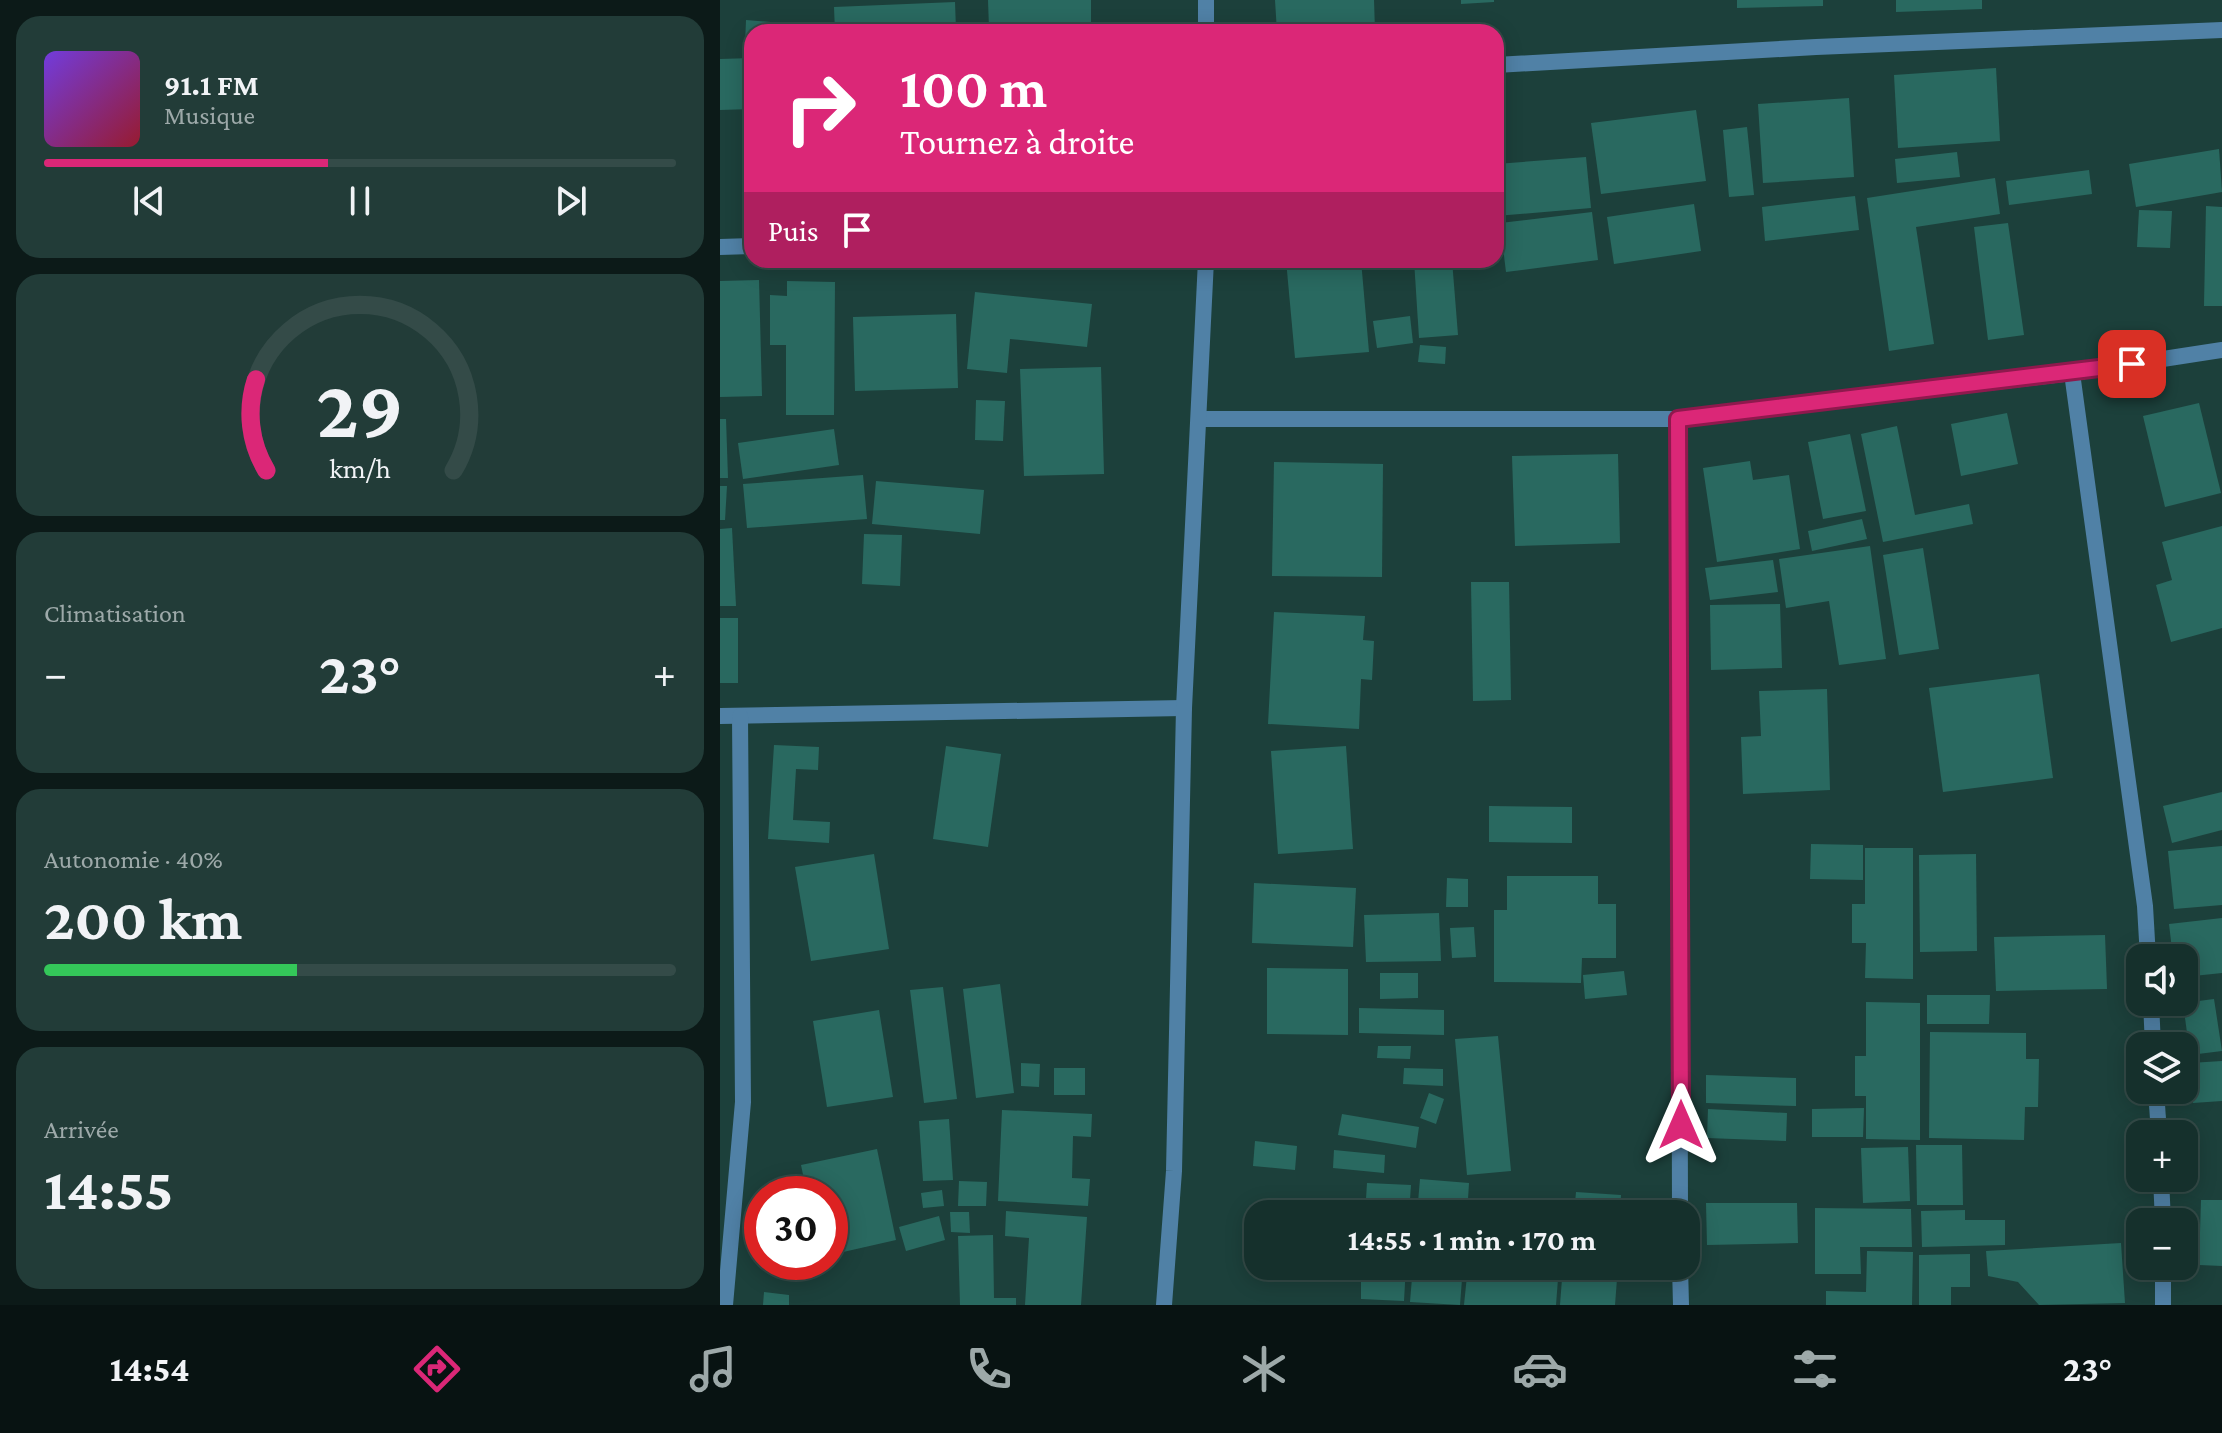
<!DOCTYPE html>
<html lang="fr">
<head>
<meta charset="utf-8">
<style>
	body { margin:0; font-family:"Crimson Pro",serif; background:#223c38; color:#f1f3f6; height:100vh; display:flex; flex-direction:column; font-size:30px; white-space:nowrap }
	* { box-sizing:border-box; margin:0 }
	p { font-size:26px; color:#9da9a9 }
	.icon { flex:none; width:44px; height:44px; fill:none; stroke:currentColor; stroke-width:2; stroke-linecap:round; stroke-linejoin:round }
	.map { position:relative; flex:1; overflow:hidden }
	.side { display:flex; flex-direction:column; gap:16px; padding:16px; background:#0c1a18; width:720px }
	.side>* { flex:none }
	.top-card { position:absolute; left:24px; top:24px; width:760px; height:244px; border-radius:24px; box-shadow:0 4px 20px #0003,0 0 0 2px #344b48; background:#db2777; color:#fff; overflow:hidden }
	.fabs { position:absolute; left:1406px; top:944px; display:grid; gap:16px }
	.fabs a { display:grid; place-items:center; width:72px; height:72px; border-radius:16px; background:#15302c; box-shadow:0 4px 20px #0003,0 0 0 2px #344b48; font-size:40px }
	.speed { position:absolute; left:24px; top:1176px; display:flex; gap:16px; font-size:40px; font-weight:700; text-align:center }
	.speed>* { display:grid; place-content:center; width:104px; height:104px; border-radius:50%; background:#15302c; box-shadow:0 4px 20px #0003,0 0 0 2px #344b48; line-height:1 }
	.speed .limit { border:12px solid #d22; background:#fff; color:#111 }
	.pin { position:absolute; display:grid; place-items:center; width:68px; height:68px; color:#fff; margin:-34px; border-radius:16px; box-shadow:0 4px 12px #0006 }
	.me { position:absolute; width:88px; margin:-44px; rotate:0deg; stroke-linejoin:round; filter:drop-shadow(0 0 6px #0008) }
	.turn { display:flex; align-items:center; gap:28px; height:168px; padding:0 24px; font-size:36px }
	.turn .icon { width:104px; height:104px; stroke-width:2.5 }
	.turn b { display:block; font-size:56px; line-height:68px }
	.then { display:flex; align-items:center; height:76px; padding:0 24px; background:#0003; gap:16px; font-size:30px }
	.big { font-size:60px; font-weight:700; line-height:1.1 }
	.side .tile { flex:1; display:flex; flex-direction:column; justify-content:center; gap:12px; min-width:0; padding:0 28px; border-radius:24px; background:#223c38 }
	.side .dial { align-items:center; gap:0 }
	.dial svg { height:208px; overflow:visible; fill:none; stroke:#344b48; stroke-width:7; stroke-linecap:round; text-anchor:middle }
	.dial text { fill:#f1f3f6; stroke:none }
	.song { display:flex; align-items:center; gap:24px }
	.cover { width:96px; height:96px; border-radius:12px; background:linear-gradient(135deg,hsl(260 70% 55%),hsl(350 70% 35%)) }
	.played { height:8px; border-radius:4px; background:linear-gradient(90deg,#db2777 45%,#344b48 45%) }
	.keys { display:flex; justify-content:space-around; direction:ltr }
	.heat { display:flex; justify-content:space-between; align-items:center; font-size:44px; direction:ltr }
	.charge { height:12px; border-radius:6px; background:linear-gradient(90deg,#34c759 40%,#344b48 0) }
	.trip { position:absolute; left:524px; top:1200px; width:456px; height:80px; border-radius:24px; background:#15302c; box-shadow:0 4px 20px #0003,0 0 0 2px #344b48; font-weight:700; line-height:80px; text-align:center }
	.dock { display:flex; height:128px; justify-content:space-around; align-items:center; background:#081312; color:#9da9a9 }
	.dock .icon { width:56px; height:56px }
	.dock .active { color:#db2777 }
	.dock b { font-size:36px; color:#f1f3f6 }
	main { display:flex; flex:1; min-height:0 }
	.map>svg:first-child { display:block }
	.building { fill:#296960 }
	.lines { fill:none; stroke-linecap:round; stroke-linejoin:round }
	.minor { stroke:#5081a6; stroke-width:16 }
	.tertiary { stroke:#5081a6; stroke-width:16 }
	.route-casing { stroke:#8e194d; stroke-width:20 }
	.route { stroke:#db2777; stroke-width:14 }
</style>
</head>
<body>
<main>
<section class="side">
<div class="tile">
<div class="song"><i class="cover"></i><div><b>91.1 FM</b><p>Musique</p></div></div>
<div class="played"></div>
<div class="keys"><svg class="icon" aria-label="previous" viewBox="0 0 24 24"><path d="M18 5L8 12l10 7zM5 5v14"/></svg><svg class="icon" aria-label="pause" viewBox="0 0 24 24"><path d="M8 5v14M16 5v14"/></svg><svg class="icon" aria-label="next" viewBox="0 0 24 24"><path d="M6 5l10 7-10 7zM19 5v14"/></svg></div>
</div>
<div class="tile dial"><svg viewBox="0 0 100 80">
<path d="M14 69A42 42 0 1 1 86 69"/>
<path d="M14 69A42 42 0 0 1 10 34" stroke="#db2777"/>
<text x="50" y="56" font-size="32" font-weight="700">29</text>
<text x="50" y="72" font-size="11">km/h</text>
</svg></div>
<div class="tile"><p>Climatisation</p>
<div class="heat"><a>−</a><b class="big">23°</b><a>+</a></div>
</div>
<div class="tile"><p>Autonomie · 40%</p><b class="big">200 km</b><div class="charge"></div></div>
<div class="tile"><p>Arrivée</p><b class="big">14:55</b></div>
</section>
<div class="map">
<svg width="1502" height="1305" viewBox="0 0 1502 1305">
	<rect width="100%" height="100%" fill="#1c403b"/>
	<!-- building -->
	<g class="building">
		<path d="M268,0H371V26L269,28Z"/>
		<path d="M555,0H654L655,32H557Z"/>
		<path d="M741,0H774V2L741,4Z"/>
		<path d="M1017,0H1103V6L1017,8Z"/>
		<path d="M1176,0H1262V9L1176,12Z"/>
		<path d="M235,2L236,30L115,32L114,7Z"/>
		<path d="M26,20L74,24V32H32V45H25Z"/>
		<path d="M32,58V109L0,110V59Z"/>
		<path d="M1276,68L1280,141L1178,148L1174,75Z"/>
		<path d="M1129,98L1134,177L1043,183L1038,104Z"/>
		<path d="M976,110L986,181L881,194L871,123Z"/>
		<path d="M1027,127L1034,195L1009,197L1003,130Z"/>
		<path d="M1499,149L1502,192L1416,207L1409,164Z"/>
		<path d="M1237,152L1240,177L1177,183L1175,159Z"/>
		<path d="M866,157L871,208L776,216V164Z"/>
		<path d="M1369,170L1372,194L1289,205L1286,181Z"/>
		<path d="M1275,178L1280,214L1196,227L1214,344L1169,351L1147,198Z"/>
		<path d="M1135,196L1139,230L1045,241L1042,207Z"/>
		<path d="M974,204L981,251L894,264L887,217Z"/>
		<path d="M1486,206L1502,207V306H1484Z"/>
		<path d="M1419,210L1452,211L1450,248L1417,247Z"/>
		<path d="M872,212L878,260L786,272L780,223Z"/>
		<path d="M1288,223L1304,335L1268,340L1254,227Z"/>
		<path d="M566,260H641L649,352L575,358Z"/>
		<path d="M694,260H732L738,335L699,338Z"/>
		<path d="M39,280L42,396L0,397V281Z"/>
		<path d="M67,281L115,282L114,415H66V345H50V295L67,296Z"/>
		<path d="M255,292L372,304L367,347L290,339L287,373L247,369Z"/>
		<path d="M236,314L238,388L135,391L133,317Z"/>
		<path d="M690,316L693,343L657,348L653,321Z"/>
		<path d="M700,345L726,347L725,364L698,362Z"/>
		<path d="M381,367L384,474L304,476L300,369Z"/>
		<path d="M256,400L285,401L283,441L255,440Z"/>
		<path d="M1479,403L1501,493L1445,507L1423,416Z"/>
		<path d="M1287,413L1298,464L1241,476L1231,424Z"/>
		<path d="M0,419H6L8,478H0Z"/>
		<path d="M1177,426L1195,515L1249,504L1253,524L1163,542L1141,434Z"/>
		<path d="M114,429L119,465L23,479L18,443Z"/>
		<path d="M1130,434L1146,511L1103,519L1088,442Z"/>
		<path d="M898,454L900,543L795,546L792,456Z"/>
		<path d="M1030,461L1033,480L1069,475L1080,549L997,562L983,468Z"/>
		<path d="M554,462L663,464L662,577L552,576Z"/>
		<path d="M143,475L147,519L27,528L23,484Z"/>
		<path d="M156,481L264,490L260,534L152,524Z"/>
		<path d="M0,486H7L5,520H0Z"/>
		<path d="M1142,519L1147,539L1092,551L1088,531Z"/>
		<path d="M1502,526V628L1451,642L1436,585L1452,580L1442,542Z"/>
		<path d="M12,528L16,606H0V529Z"/>
		<path d="M144,534L182,535L180,586L142,584Z"/>
		<path d="M1150,546L1166,659L1119,665L1109,601L1066,608L1059,559Z"/>
		<path d="M1203,548L1219,649L1179,655L1163,555Z"/>
		<path d="M1053,560L1058,592L990,600L985,568Z"/>
		<path d="M751,582H789L791,700L753,701Z"/>
		<path d="M1060,604L1062,668L991,670L990,605Z"/>
		<path d="M554,612L645,616L643,640L654,641L652,680L641,679L639,729L548,724Z"/>
		<rect x="0" y="618" width="18" height="65"/>
		<path d="M1319,674L1333,778L1223,792L1209,688Z"/>
		<path d="M1107,689L1110,790L1023,794L1021,737L1041,736L1039,691Z"/>
		<path d="M54,745L99,747L98,770L76,769L73,820L110,822L109,843L48,839Z"/>
		<path d="M226,746L281,754L268,847L213,839Z"/>
		<path d="M626,746L633,849L558,854L551,751Z"/>
		<path d="M1502,792V830L1452,843L1443,806Z"/>
		<path d="M769,806L852,807V843L769,842Z"/>
		<path d="M1091,844L1143,845V880L1090,879Z"/>
		<path d="M1502,846V905L1454,909L1448,851Z"/>
		<path d="M1145,848H1193V979L1145,978L1146,943H1132V904H1145Z"/>
		<path d="M154,854L169,949L91,961L75,867Z"/>
		<path d="M1256,854L1257,951L1200,952L1199,855Z"/>
		<path d="M787,876H878V904H896V958H862L861,983L774,982V910H787Z"/>
		<path d="M727,878L748,879V907H726Z"/>
		<path d="M534,883L636,888L633,947L532,943Z"/>
		<path d="M719,913L721,961L646,962L644,915Z"/>
		<path d="M1502,918V973L1464,977V958H1453L1449,924Z"/>
		<path d="M754,927L756,957L732,958L730,928Z"/>
		<path d="M1385,935L1387,989L1276,991L1274,937Z"/>
		<path d="M547,968L628,969V1035L547,1034Z"/>
		<path d="M904,971L907,995L865,999L863,975Z"/>
		<path d="M660,973H698V998L660,999Z"/>
		<path d="M280,984L294,1093L256,1098L243,989Z"/>
		<path d="M223,987L237,1099L204,1103L190,990Z"/>
		<path d="M1207,995H1270L1269,1024H1207Z"/>
		<path d="M1494,999L1502,1051L1470,1055L1463,1003Z"/>
		<path d="M1146,1002L1200,1003V1140L1146,1139V1096H1135V1056H1146Z"/>
		<path d="M639,1008L724,1010V1035L639,1033Z"/>
		<path d="M159,1010L173,1097L107,1107L93,1021Z"/>
		<path d="M1210,1032L1306,1033V1059H1319L1318,1107H1305L1304,1140L1209,1138Z"/>
		<path d="M778,1036L791,1171L747,1175L735,1039Z"/>
		<path d="M658,1046H691L690,1059L657,1058Z"/>
		<path d="M1502,1061V1101L1473,1103L1470,1063Z"/>
		<path d="M301,1063L320,1064L319,1087L301,1086Z"/>
		<rect x="334" y="1068" width="31" height="27"/>
		<path d="M684,1068L723,1069V1086L683,1084Z"/>
		<path d="M986,1075L1076,1078V1106L986,1103Z"/>
		<path d="M709,1093L724,1099L716,1124L700,1118Z"/>
		<path d="M1144,1108L1143,1137H1092V1109Z"/>
		<path d="M988,1109L1067,1113L1066,1141L987,1138Z"/>
		<path d="M282,1110L372,1114L371,1137L353,1136L352,1178L370,1179L368,1206L278,1201Z"/>
		<path d="M622,1114L699,1127L696,1148L618,1135Z"/>
		<path d="M229,1119L233,1180L203,1181L199,1121Z"/>
		<path d="M535,1141L577,1146L575,1170L533,1166Z"/>
		<path d="M1196,1145H1242L1243,1205H1197Z"/>
		<path d="M1188,1147L1190,1201L1143,1203L1141,1148Z"/>
		<path d="M157,1149L176,1240L110,1255V1194H87L81,1165Z"/>
		<path d="M614,1150L665,1155L664,1173L613,1168Z"/>
		<path d="M700,1179L749,1183L747,1214H697Z"/>
		<path d="M239,1181L267,1182L266,1206H238Z"/>
		<path d="M647,1183L691,1185L689,1214H645Z"/>
		<path d="M222,1190L224,1206L203,1208L201,1193Z"/>
		<path d="M856,1192L901,1195L900,1214H854Z"/>
		<path d="M1481,1200H1502V1266L1479,1265Z"/>
		<path d="M986,1203H1077L1078,1243L987,1245Z"/>
		<path d="M753,1207L797,1212V1214H753Z"/>
		<path d="M1095,1208L1191,1209L1192,1247H1140L1141,1274H1095Z"/>
		<path d="M1245,1210V1220H1285V1245L1202,1247L1201,1211Z"/>
		<path d="M286,1211L367,1217L361,1305H305L309,1238L285,1236Z"/>
		<path d="M230,1212H249L250,1233L231,1232Z"/>
		<path d="M219,1216L225,1240L186,1251L179,1227Z"/>
		<path d="M273,1235L274,1298H296V1305H240L238,1236Z"/>
		<path d="M1401,1243L1405,1303L1319,1305L1298,1282L1268,1276L1266,1251Z"/>
		<path d="M1147,1251L1193,1252L1192,1305H1106V1291L1146,1292Z"/>
		<path d="M1250,1254V1287H1231V1305H1199V1255Z"/>
		<path d="M628,1266H686L684,1301L641,1299V1273Z"/>
		<path d="M693,1266H743L740,1305L690,1302Z"/>
		<path d="M748,1266H839L836,1305H744Z"/>
		<path d="M843,1266H898L895,1305H840Z"/>
		<path d="M44,1292L69,1295V1305H43Z"/>
	</g>
	<g class="lines">
		<!-- minor -->
		<g class="minor">
			<path d="M776,65L1096,47L1502,30"/>
			<path d="M0,247L32,246"/>
			<path d="M1352,373L1425,906L1428,958"/>
			<path d="M479,419H958L1352,373L1502,350"/>
			<path d="M958,419L960,1214"/>
			<path d="M0,716L464,708"/>
			<path d="M1431,1002L1433,1046"/>
			<path d="M1436,1090L1439,1134"/>
			<path d="M1441,1178L1443,1222"/>
			<path d="M960,1266L961,1305"/>
			<path d="M5,1305L23,1102L20,716"/>
			<path d="M1443,1305V1266"/>
		</g>
		<!-- tertiary -->
		<g class="tertiary">
			<path d="M486,0V32"/>
			<path d="M444,1305L454,1171L464,708L486,260"/>
		</g>
	</g>
	<g class="lines">
		<defs>
			<path id="route" d="M961,1125L958,419L1412,364"/>
		</defs>
		<!-- route casing -->
		<use href="#route" class="route-casing"/>
		<!-- route -->
		<use href="#route" class="route"/>
	</g>
</svg>
<div class="fabs">
<a><svg class="icon" aria-label="sound" viewBox="0 0 24 24"><path d="M4 9h4l5-4v14l-5-4H4zM17 9q2 3 0 6"/></svg></a>
<a><svg class="icon" aria-label="layers" viewBox="0 0 24 24"><path d="M12 4l9 5-9 5-9-5zM3 14l9 5 9-5"/></svg></a>
<a>+</a>
<a>−</a>
</div>
<div class="speed"><div class="limit">30</div></div>
<div class="pin" style="left:1412px;top:364px;background:#d93025"><svg class="icon" aria-label="arrive" viewBox="0 0 24 24"><path d="M6 21V4h12l-3 4 3 4H6"/></svg></div>
<svg class="me" style="left:961px;top:1125px" viewBox="-20 -20 40 40"><path d="M0-17L14 15 0 8-14 15z" fill="#db2777" stroke="#fff" stroke-width="4"/></svg>
<div class="trip">14:55 · 1 min · 170 m</div>
<div class="top-card">
<div class="turn"><svg class="icon" aria-label="right" viewBox="0 0 24 24"><path d="M7 20v-9h11M14 6l5 5-5 5"/></svg><div><b>100 m</b>Tournez à droite</div></div>
<div class="then">Puis<svg class="icon" aria-label="arrive" viewBox="0 0 24 24"><path d="M6 21V4h12l-3 4 3 4H6"/></svg></div>
</div>
</div>
</main>
<nav class="dock">
<b>14:54</b>
<svg class="icon active" aria-label="directions" viewBox="0 0 24 24"><path d="M12 3l9 9-9 9-9-9zM9 14v-3h6M13 9l2 2-2 2"/></svg>
<svg class="icon" aria-label="music" viewBox="0 0 24 24"><path d="M9 18V5l10-2v13"/><circle cx="6" cy="18" r="3"/><circle cx="16" cy="16" r="3"/></svg>
<svg class="icon" aria-label="phone" viewBox="0 0 24 24"><path d="M5 4h4l2 5-3 2q2 4 5 5l2-3 5 2v4C11 20 4 13 5 4z"/></svg>
<svg class="icon" aria-label="climate" viewBox="0 0 24 24"><path d="M12 3v18M4 7l16 10M4 17L20 7"/></svg>
<svg class="icon" aria-label="car" viewBox="0 0 24 24"><path d="M5 17H2v-5l4-1 3-4h7l3 4 3 1v5h-3M9 17h6M6 11h13"/><circle cx="7" cy="17" r="2"/><circle cx="17" cy="17" r="2"/></svg>
<svg class="icon" aria-label="filters" viewBox="0 0 24 24"><path d="M4 7h16M4 17h16"/><circle cx="9" cy="7" r="2"/><circle cx="15" cy="17" r="2"/></svg>
<b>23°</b>
</nav>
</body>
</html>
